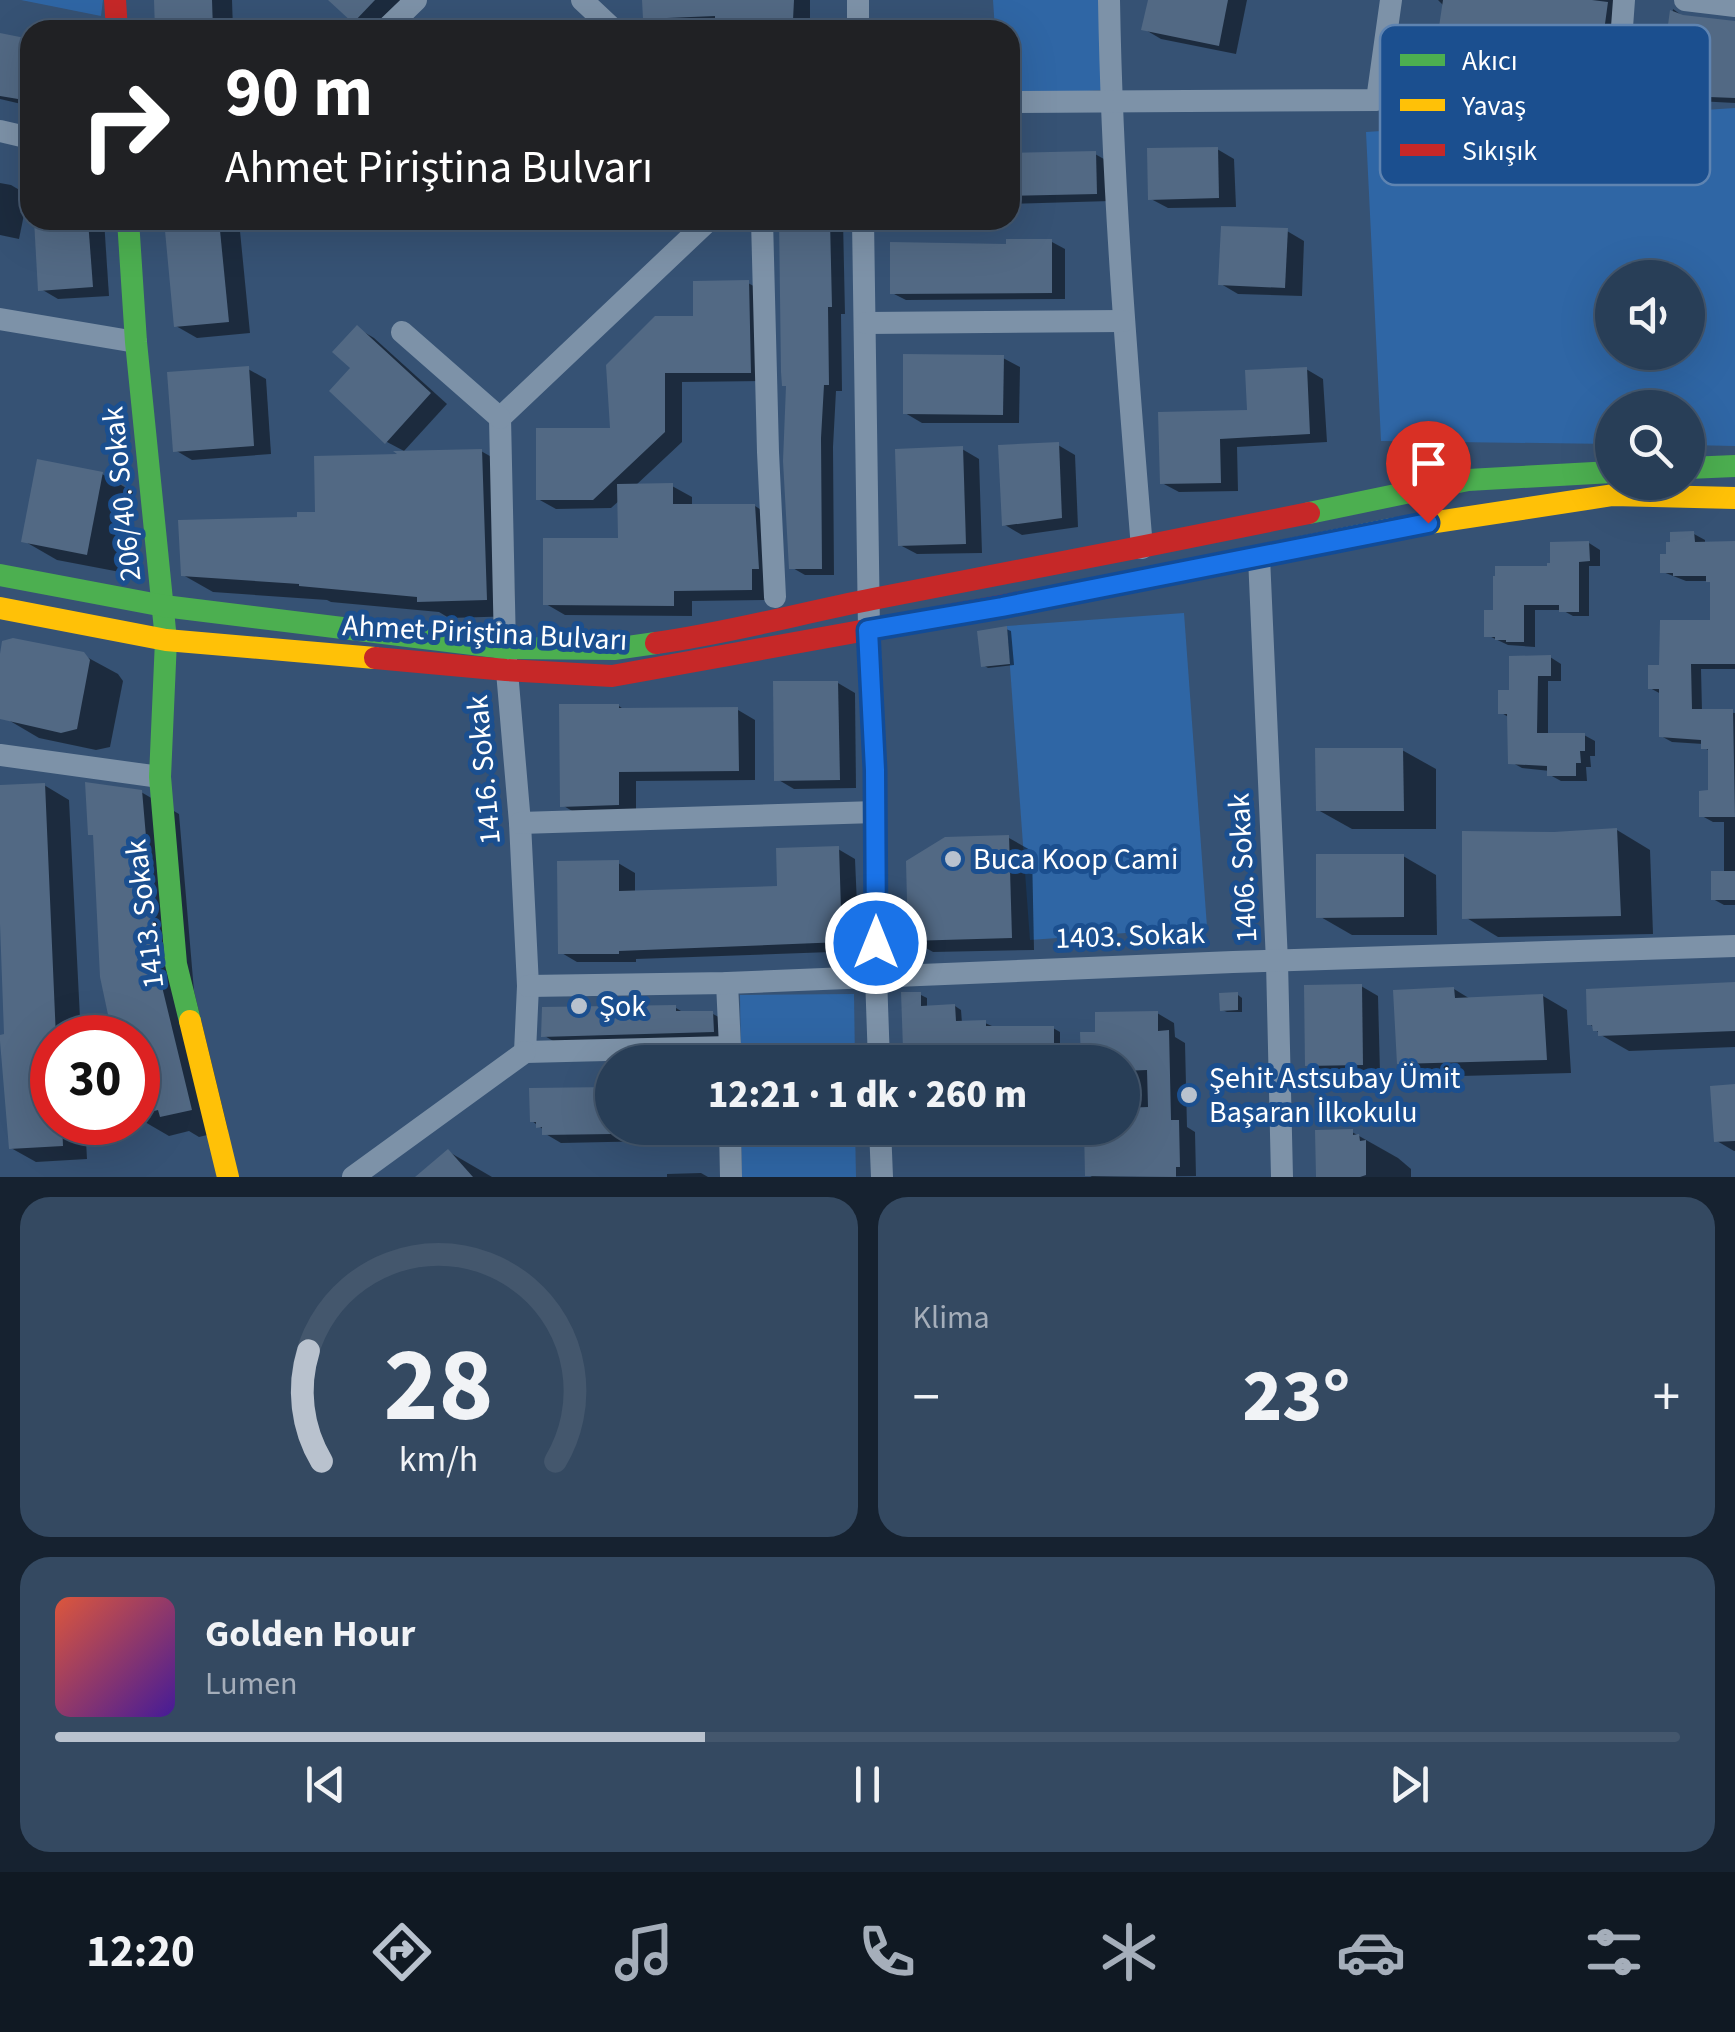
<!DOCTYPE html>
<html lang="tr">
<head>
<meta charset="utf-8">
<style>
	body { margin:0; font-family:"Source Sans 3",sans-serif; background:#344961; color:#f1f3f6; height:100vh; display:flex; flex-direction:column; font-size:38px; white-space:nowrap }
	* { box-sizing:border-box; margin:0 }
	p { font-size:32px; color:#a5aeba }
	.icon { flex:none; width:55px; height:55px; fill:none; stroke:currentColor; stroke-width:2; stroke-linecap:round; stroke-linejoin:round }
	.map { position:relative; height:1177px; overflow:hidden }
	.panel { display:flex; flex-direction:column; gap:20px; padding:20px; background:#162230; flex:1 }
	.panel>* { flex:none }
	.hud { position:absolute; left:20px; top:20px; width:1000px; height:210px; border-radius:30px; box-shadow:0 10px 40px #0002,0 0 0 2px #44576d; background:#202124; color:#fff; overflow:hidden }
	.tools { position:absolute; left:1595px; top:260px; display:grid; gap:20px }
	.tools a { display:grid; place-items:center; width:110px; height:110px; border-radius:50%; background:#283e57; box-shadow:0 10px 40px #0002,0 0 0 2px #44576d; font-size:50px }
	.speed { position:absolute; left:30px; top:1015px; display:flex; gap:20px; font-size:50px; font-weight:700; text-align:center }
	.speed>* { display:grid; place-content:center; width:130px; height:130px; border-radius:50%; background:#283e57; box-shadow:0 10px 40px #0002,0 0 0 2px #44576d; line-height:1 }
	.speed .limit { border:15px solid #d22; background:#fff; color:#111 }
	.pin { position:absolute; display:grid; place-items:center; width:85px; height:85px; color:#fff; margin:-102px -42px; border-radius:50% 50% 50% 0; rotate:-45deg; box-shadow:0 0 10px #0007 }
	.pin .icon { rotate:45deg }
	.me { position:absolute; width:110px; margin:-55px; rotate:0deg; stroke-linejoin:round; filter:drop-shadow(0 0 8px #0008) }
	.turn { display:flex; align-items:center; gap:35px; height:210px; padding:0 40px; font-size:45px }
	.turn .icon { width:130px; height:130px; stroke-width:2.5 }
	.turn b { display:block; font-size:70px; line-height:85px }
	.big { font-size:75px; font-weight:800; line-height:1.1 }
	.panel .tile { flex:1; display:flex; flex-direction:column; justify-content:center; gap:15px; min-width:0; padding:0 35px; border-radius:30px; background:#344961 }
	.panel .dial { align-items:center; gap:0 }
	.dial svg { height:260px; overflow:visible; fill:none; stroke:#44576d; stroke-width:7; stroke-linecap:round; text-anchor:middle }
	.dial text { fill:#f1f3f6; stroke:none }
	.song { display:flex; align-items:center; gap:30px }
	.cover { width:120px; height:120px; border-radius:15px; background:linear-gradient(135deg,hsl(10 70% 55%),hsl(260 70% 35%)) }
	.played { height:10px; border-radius:5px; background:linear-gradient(90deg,#b9c2ce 40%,#44576d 40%) }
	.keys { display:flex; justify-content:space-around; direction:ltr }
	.heat { display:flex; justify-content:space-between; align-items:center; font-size:55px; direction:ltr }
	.panel .tiles { flex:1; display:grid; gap:20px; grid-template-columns:1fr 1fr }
	.tile:last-child { grid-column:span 2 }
	.trip { position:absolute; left:595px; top:1045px; width:545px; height:100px; border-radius:50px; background:#283e57; box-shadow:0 10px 40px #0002,0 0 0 2px #44576d; font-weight:800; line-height:100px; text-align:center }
	.tabs { display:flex; height:160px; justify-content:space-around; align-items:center; background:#101923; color:#a5aeba }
	.tabs .icon { width:70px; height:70px }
	.tabs .current { color:#b9c2ce }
	.tabs b { font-size:45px; color:#f1f3f6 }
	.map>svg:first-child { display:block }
	.green { fill:#2f66a5; fill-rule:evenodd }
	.shadow { fill:#0007 }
	.building { fill:#526984 }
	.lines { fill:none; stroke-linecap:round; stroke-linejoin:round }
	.street { stroke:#7d92a8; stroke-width:22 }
	.fast { stroke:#4caf50; stroke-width:22 }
	.slow { stroke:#ffc107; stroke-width:22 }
	.jam { stroke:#c62828; stroke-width:22 }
	.route-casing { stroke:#114b97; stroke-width:25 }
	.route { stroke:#1a73e8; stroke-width:18 }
	.poi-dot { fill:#b9c2ce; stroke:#1b4f8f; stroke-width:4 }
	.labels { text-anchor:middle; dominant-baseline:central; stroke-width:10; stroke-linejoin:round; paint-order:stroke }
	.street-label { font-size:30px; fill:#fff; stroke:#1b4f8f }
	.poi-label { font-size:30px; fill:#fff; stroke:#1b4f8f; text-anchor:start }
	.key { fill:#1b4f8f; stroke:#5f84b1; stroke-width:2.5 }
	.key-label { font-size:28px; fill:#fff }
</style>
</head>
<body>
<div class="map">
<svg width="1735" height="1177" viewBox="0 0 1735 1177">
	<rect width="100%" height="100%" fill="#365274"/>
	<!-- green -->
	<g class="green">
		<path d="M21,0H103L101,16Z"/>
		<path d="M993,0H1102L1103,90L1010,96V30H995Z"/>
		<path d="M1735,108V446L1688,445V408H1612V444L1381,441L1366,132ZM1612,278H1688V352H1612Z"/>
		<path d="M1184,613L1207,927L1030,940L1007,626Z"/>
		<path d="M854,994L855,1062H741L740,995Z"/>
		<path d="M741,1128H855L856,1177H742Z"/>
	</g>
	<!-- shadow -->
	<g class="shadow">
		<path d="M158,0H232L233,30H159Z"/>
		<path d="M338,0H401L372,30L354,21Z"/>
		<path d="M644,0H810V30H720V25L662,27L645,18Z"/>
		<path d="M1150,0H1247L1236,54L1161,39L1144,29Z"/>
		<path d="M1438,0H1620L1614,78L1586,89L1583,105L1564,102L1553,96L1554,90L1519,86L1509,80L1512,53L1451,45L1440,39L1444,6Z"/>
		<path d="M1673,9L1684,17L1735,22V103L1697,101L1686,95L1687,58L1678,59L1667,53Z"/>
		<path d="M0,36L30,41V106L0,99Z"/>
		<path d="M1217,149L1234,159L1236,207L1168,208L1151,199Z"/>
		<path d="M1095,154L1111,163V201L1010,204V156Z"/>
		<path d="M0,183L11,185L28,195L19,239L0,235Z"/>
		<path d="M36,220H104L109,296L58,299L41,289Z"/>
		<path d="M150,220H685V229L240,231L250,333L197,338L176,326L167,230Z"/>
		<path d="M782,220H843L845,314H841L842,391H836L833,447L834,575H805L791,567L789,387Z"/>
		<path d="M1287,231L1304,241L1302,296L1238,294L1221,284Z"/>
		<path d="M1052,242L1065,249V299L906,300L892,293L1008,247Z"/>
		<path d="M748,283L765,292L767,381L682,382V442L635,486H672L692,497V507L755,506L774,518L771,600L692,601V616L565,615L546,604L620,540V500L611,508L556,509L538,499L613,430L696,318Z"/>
		<path d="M357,328L374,338L447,404L404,451L387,442L353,368Z"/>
		<path d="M1003,358L1020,367L1019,423H922L905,413Z"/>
		<path d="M248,369L266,379L271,454L192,460L175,450Z"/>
		<path d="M1306,369L1323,379L1327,442L1237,447L1238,491L1179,492L1162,483Z"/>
		<path d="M1058,445L1075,455L1078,527L1022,535L1005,525Z"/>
		<path d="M962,449L979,459L982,553L917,554L900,545Z"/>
		<path d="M481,451L511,468L515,616L449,618L439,612L331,602L327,600L213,592L183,575L299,519Z"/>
		<path d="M102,474L135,493L120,572L57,560L24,541Z"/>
		<path d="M1694,534L1705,540V544H1735V669H1701L1702,711L1735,713V905H1724L1713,899L1724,874V822H1713L1702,816L1710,793V751L1703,747V744L1672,742L1661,736V694L1650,688L1662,667L1712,622L1710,581H1686L1663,572Z"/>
		<path d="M1589,543L1600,550V566H1589V616H1573L1562,610H1535V647L1508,645L1487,635L1495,612L1550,568Z"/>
		<path d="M1006,629L1011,631L1014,665L988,668L983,665Z"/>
		<path d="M83,655L118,674L123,681L110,747L96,750L39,738L5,718L0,712V666Z"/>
		<path d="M1550,657L1561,664V681H1548V736L1584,735L1595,741V756H1590L1591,767H1586L1587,781H1561L1550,775V771L1522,768L1511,762L1510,718L1500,712L1512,692Z"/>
		<path d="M838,683L855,693L856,788L794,789L777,779Z"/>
		<path d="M619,706L626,711L738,710L755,720V780L636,781V813L579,815L562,805Z"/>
		<path d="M1402,750L1436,769V829H1352L1318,810Z"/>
		<path d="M44,785L69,800L81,1038H52V1122H85L87,1159L36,1162L11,1148L0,871V788Z"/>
		<path d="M141,792L179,814L194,991L228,1130L199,1137L189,1131L169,1136L138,1118Z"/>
		<path d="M1617,830L1650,850L1653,934L1498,937L1465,917L1554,834Z"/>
		<path d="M1009,838L1032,851L1034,950L933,952L910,939Z"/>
		<path d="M838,849L855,859L859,951L636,959V962H577L560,952L618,863L635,873V893L780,888Z"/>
		<path d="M1403,856L1436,875L1437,935H1352L1319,916Z"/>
		<path d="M1735,985V1047L1629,1051L1601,1035L1590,1024Z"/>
		<path d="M1361,986L1378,996L1380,1073L1325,1074L1308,1064Z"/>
		<path d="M1454,989L1472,1000L1543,996L1567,1010L1571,1073L1424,1077L1400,1063Z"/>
		<path d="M921,995L927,998V1008L955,1006L961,1010L962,1023H985L992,1026L1053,1028L1060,1032V1047L912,1051L905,1047Z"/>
		<path d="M1238,995L1242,998V1012H1227L1222,1010Z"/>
		<path d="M676,1008L686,1014H713L730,1023L731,1041L560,1045L543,1035Z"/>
		<path d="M1157,1013L1174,1023L1175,1037L1185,1043L1187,1127L1195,1132L1196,1176L1092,1177L1087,1174L1086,1128H1122V1062H1084L1083,1034H1098Z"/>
		<path d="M1735,1087V1151H1734L1717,1141Z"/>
		<path d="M612,1088V1128H708H706V1133H702V1140L561,1143L544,1133V1130L532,1121L531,1090Z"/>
		<path d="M1352,1132L1398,1158L1411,1169V1177H1319Z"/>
		<path d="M449,1152L492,1177H419Z"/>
		<path d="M701,1173L708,1177H667V1174Z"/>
	</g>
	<!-- building -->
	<g class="building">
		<path d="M154,0H212L213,30H155Z"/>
		<path d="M328,0H375L353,23Z"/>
		<path d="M642,0H794L793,20L715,19V16L643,19Z"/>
		<path d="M1148,0H1228L1219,46L1141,30Z"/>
		<path d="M1443,0H1592L1608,2L1601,53H1605L1604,73L1575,83L1573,100L1551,97L1552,87L1506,81L1510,49L1437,40Z"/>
		<path d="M1670,10L1683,15L1735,21V98L1683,96L1684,53L1664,55Z"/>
		<path d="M0,33L30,39V101L0,96Z"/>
		<path d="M1218,147L1219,198L1148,200L1147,148Z"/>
		<path d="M1096,151L1097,194L1010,196V153Z"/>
		<path d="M34,220H88L93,287L38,291Z"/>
		<path d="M164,220H219L229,322L174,327Z"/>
		<path d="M779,220H830L832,307H828L829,385H824L821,438L822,569H789L783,461L786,386H782L781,372Z"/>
		<path d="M1221,226L1288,228L1285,288L1218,285Z"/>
		<path d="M1006,239H1052V293L890,294V242L1006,244Z"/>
		<path d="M749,280L751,373H665V432L593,500H536V428H610L606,365L655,316H693V281Z"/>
		<path d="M357,325L431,393L385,444L329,391L350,368L332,352Z"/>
		<path d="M903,354L1004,355L1003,415L903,414Z"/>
		<path d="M249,366L254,446L173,452L167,372Z"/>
		<path d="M1307,367L1310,434L1220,439L1221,483L1160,484L1158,412L1247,410L1245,370Z"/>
		<path d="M1059,442L1062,518L1002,526L998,445Z"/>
		<path d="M963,446L966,544L898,546L895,449Z"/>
		<path d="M482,449L487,600L417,602V597L299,586V584L181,576L178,520L297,517V512H315L314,456L397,454L393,451Z"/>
		<path d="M37,459L103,472L87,555L21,542Z"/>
		<path d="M673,483V504H755L759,569H752V590L674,591V606L543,605V538H618L617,484Z"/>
		<path d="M1694,531L1695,542L1735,541V664H1691L1692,709H1733L1735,817H1699V791L1708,790V749H1701V740L1659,737V689H1648V665H1659L1660,620H1710V582H1706V576H1673V573H1660V554H1666V542H1670V532Z"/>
		<path d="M1589,541L1590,561L1579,562V612H1559V605H1524V642H1506V640H1495V637H1484V610H1493V576H1495V566H1547V563H1550V542Z"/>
		<path d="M1007,626L1010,664L981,667L977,631Z"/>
		<path d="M13,638L84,652L90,660L77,729L61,733L0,719V654L2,641Z"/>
		<path d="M1551,655V676H1538L1537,733H1585V751H1580L1581,763H1576V776H1547V766L1508,764L1507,714H1498V690H1509V656Z"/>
		<path d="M773,681H838L840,780L774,781Z"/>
		<path d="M559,704H619V708L738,707L739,771L619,772V805L560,807Z"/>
		<path d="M1315,748H1403L1404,811H1316Z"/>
		<path d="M85,782L142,790L157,966L192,1110L160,1117L158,1110L138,1115V1038H113L100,977L93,835H88Z"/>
		<path d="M45,783L56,1038H52V1122H62L63,1146L9,1149L0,1041V1035L4,1034L0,924V785Z"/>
		<path d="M1617,828L1621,916L1462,919V831L1554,832Z"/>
		<path d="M1009,835L1012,938L908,941L906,861L945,837Z"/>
		<path d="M839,846L842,942L619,951V954H558L557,861L619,860V891L777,886L776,848Z"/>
		<path d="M1316,854H1404V917L1316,918Z"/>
		<rect x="1711" y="871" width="24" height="29"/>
		<path d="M1735,982V1031L1598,1036V1031H1593L1592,1025H1587L1586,989Z"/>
		<path d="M1362,984L1363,1065L1305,1066L1304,985Z"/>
		<path d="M1454,987L1455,998L1543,994L1547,1060L1397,1064L1393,990Z"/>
		<path d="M901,992H921V1006L955,1004L956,1021L986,1020V1026H1054V1045L903,1049Z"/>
		<path d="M1238,992V1010L1220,1011L1219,993Z"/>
		<path d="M676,1005V1011H713L714,1032L541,1037L542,1007Z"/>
		<path d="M1158,1011V1031L1169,1030L1171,1120H1179L1180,1167H1176V1177L1085,1176L1084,1128H1122V1108L1148,1107L1147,1070L1122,1071V1062H1081L1080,1032H1095V1012Z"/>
		<path d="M1735,1084V1141L1714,1142L1710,1086Z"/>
		<path d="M612,1087V1134L542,1135V1127L536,1128V1122H530L529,1088Z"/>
		<path d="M1353,1129V1135L1359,1134L1360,1141L1366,1140V1175L1360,1177H1316L1315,1130Z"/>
		<path d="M448,1149L473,1177H415Z"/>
	</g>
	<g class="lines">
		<!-- street -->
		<g class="street">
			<path d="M582,0L614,30"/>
			<path d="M858,0V30"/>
			<path d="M1109,0C1112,183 1127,365 1142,548"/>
			<path d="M1685,0L1735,6"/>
			<path d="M385,30L416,0"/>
			<path d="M1617,95L1624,0"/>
			<path d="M1010,102L1377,100L1391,0"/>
			<path d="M0,131L30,138"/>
			<path d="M709,220L500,418L505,648L520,823L528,986L525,1052L730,1047V1062"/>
			<path d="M762,220L768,452L775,597"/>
			<path d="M863,220L869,630L875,770L876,976L879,1062"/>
			<path d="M0,319L136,342"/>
			<path d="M866,323L1123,321"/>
			<path d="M402,332L500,418"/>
			<path d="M1259,557L1277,962L1282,1177"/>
			<path d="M0,755L160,777"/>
			<path d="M520,823L876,812"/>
			<path d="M727,983L730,1047"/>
			<path d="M528,986L727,983L1233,962L1735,946"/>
			<path d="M730,1128L731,1177"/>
			<path d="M880,1128L882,1177"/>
			<path d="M353,1177L525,1052"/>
		</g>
		<!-- fast -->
		<g class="fast">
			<path d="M128,220L136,342L166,640L160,777L176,964L190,1021"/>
			<path d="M1688,468L1735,466"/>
			<path d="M1309,513L1468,480L1612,472"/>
			<path d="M0,575L164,606L505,648L614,649L656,643"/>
		</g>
		<!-- slow -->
		<g class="slow">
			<path d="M1093,589L1391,529L1613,495L1735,498"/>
			<path d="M0,608L166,640L375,658"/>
			<path d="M190,1021L228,1177"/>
		</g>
		<!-- jam -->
		<g class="jam">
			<path d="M115,0L117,30"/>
			<path d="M656,643C729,633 801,613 873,599C1018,571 1164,543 1309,513"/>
			<path d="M375,658L506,670L612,676L1093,589"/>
		</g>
	</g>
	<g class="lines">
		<defs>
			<path id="route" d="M876,943L875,770L868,630L1002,607L1428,523"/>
		</defs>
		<!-- route casing -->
		<use href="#route" class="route-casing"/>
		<!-- route -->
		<use href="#route" class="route"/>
	</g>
	<!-- markers -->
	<g class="poi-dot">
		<circle cx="953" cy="859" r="10"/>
		<circle cx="579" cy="1006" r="10"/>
		<circle cx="1189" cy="1095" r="10"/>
	</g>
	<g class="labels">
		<!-- street labels -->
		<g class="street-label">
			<text transform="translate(122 494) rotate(-96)">206/40. Sokak</text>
			<text transform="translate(485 633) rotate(3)">Ahmet Piriştina Bulvarı</text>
			<text transform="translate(484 770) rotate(-95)">1416. Sokak</text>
			<text transform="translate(1243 868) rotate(-93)">1406. Sokak</text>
			<text transform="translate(145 914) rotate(-97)">1413. Sokak</text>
			<text transform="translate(1130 936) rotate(-2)">1403. Sokak</text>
		</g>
		<!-- poi labels -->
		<g class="poi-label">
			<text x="973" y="859">Buca Koop Cami</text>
			<text x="599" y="1006">Şok</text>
			<text x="1209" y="1078">Şehit Astsubay Ümit<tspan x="1209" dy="34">Başaran İlkokulu</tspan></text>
		</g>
	</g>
	<!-- legend -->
	<rect x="1380" y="25" width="330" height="160" rx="15" class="key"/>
	<rect x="1400" y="54" width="45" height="12" fill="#4caf50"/>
	<rect x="1400" y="99" width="45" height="12" fill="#ffc107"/>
	<rect x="1400" y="144" width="45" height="12" fill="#c62828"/>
	<g class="key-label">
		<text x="1462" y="70">Akıcı</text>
		<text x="1462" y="115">Yavaş</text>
		<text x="1462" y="160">Sıkışık</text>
	</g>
</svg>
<div class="tools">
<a><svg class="icon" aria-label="sound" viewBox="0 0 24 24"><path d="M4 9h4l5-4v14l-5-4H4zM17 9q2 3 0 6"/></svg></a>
<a><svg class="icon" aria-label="search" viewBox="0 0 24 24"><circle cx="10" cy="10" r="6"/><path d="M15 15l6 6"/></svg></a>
</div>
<div class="speed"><div class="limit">30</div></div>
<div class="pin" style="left:1428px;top:523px;background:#d93025"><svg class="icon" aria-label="arrive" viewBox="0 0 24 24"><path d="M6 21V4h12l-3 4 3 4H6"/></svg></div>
<svg class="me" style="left:876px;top:943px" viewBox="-20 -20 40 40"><circle r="17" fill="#1a73e8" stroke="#fff" stroke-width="3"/><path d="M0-11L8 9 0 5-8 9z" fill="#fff"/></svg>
<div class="trip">12:21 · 1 dk · 260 m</div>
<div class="hud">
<div class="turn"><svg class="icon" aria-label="right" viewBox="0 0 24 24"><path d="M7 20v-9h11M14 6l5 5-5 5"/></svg><div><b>90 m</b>Ahmet Piriştina Bulvarı</div></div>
</div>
</div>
<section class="panel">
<div class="tiles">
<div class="tile dial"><svg viewBox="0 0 100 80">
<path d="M14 69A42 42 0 1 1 86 69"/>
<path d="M14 69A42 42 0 0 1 10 35" stroke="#b9c2ce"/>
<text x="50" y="56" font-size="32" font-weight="700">28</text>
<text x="50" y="72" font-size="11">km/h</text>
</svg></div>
<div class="tile"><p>Klima</p>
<div class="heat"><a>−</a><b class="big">23°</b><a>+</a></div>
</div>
<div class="tile">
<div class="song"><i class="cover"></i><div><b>Golden Hour</b><p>Lumen</p></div></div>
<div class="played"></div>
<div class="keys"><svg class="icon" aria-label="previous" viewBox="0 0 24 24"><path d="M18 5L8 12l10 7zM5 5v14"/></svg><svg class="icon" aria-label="pause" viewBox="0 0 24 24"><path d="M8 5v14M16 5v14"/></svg><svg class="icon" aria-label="next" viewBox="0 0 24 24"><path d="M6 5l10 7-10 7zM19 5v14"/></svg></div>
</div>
</div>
</section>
<nav class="tabs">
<b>12:20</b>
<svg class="icon current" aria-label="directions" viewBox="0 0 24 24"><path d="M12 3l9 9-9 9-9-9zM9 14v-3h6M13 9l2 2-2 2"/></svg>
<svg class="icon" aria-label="music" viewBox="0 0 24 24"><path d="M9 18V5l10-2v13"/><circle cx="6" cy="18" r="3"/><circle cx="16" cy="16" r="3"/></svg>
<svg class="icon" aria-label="phone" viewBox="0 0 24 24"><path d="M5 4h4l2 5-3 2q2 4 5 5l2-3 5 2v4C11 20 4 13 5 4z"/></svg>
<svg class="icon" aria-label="climate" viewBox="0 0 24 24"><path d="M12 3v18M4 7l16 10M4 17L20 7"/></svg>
<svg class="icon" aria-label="car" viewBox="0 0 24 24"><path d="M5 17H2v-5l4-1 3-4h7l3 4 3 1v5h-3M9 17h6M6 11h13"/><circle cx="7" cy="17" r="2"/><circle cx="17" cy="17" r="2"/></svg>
<svg class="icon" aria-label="filters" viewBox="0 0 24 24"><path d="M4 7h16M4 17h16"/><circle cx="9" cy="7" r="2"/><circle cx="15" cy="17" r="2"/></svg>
</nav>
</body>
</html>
